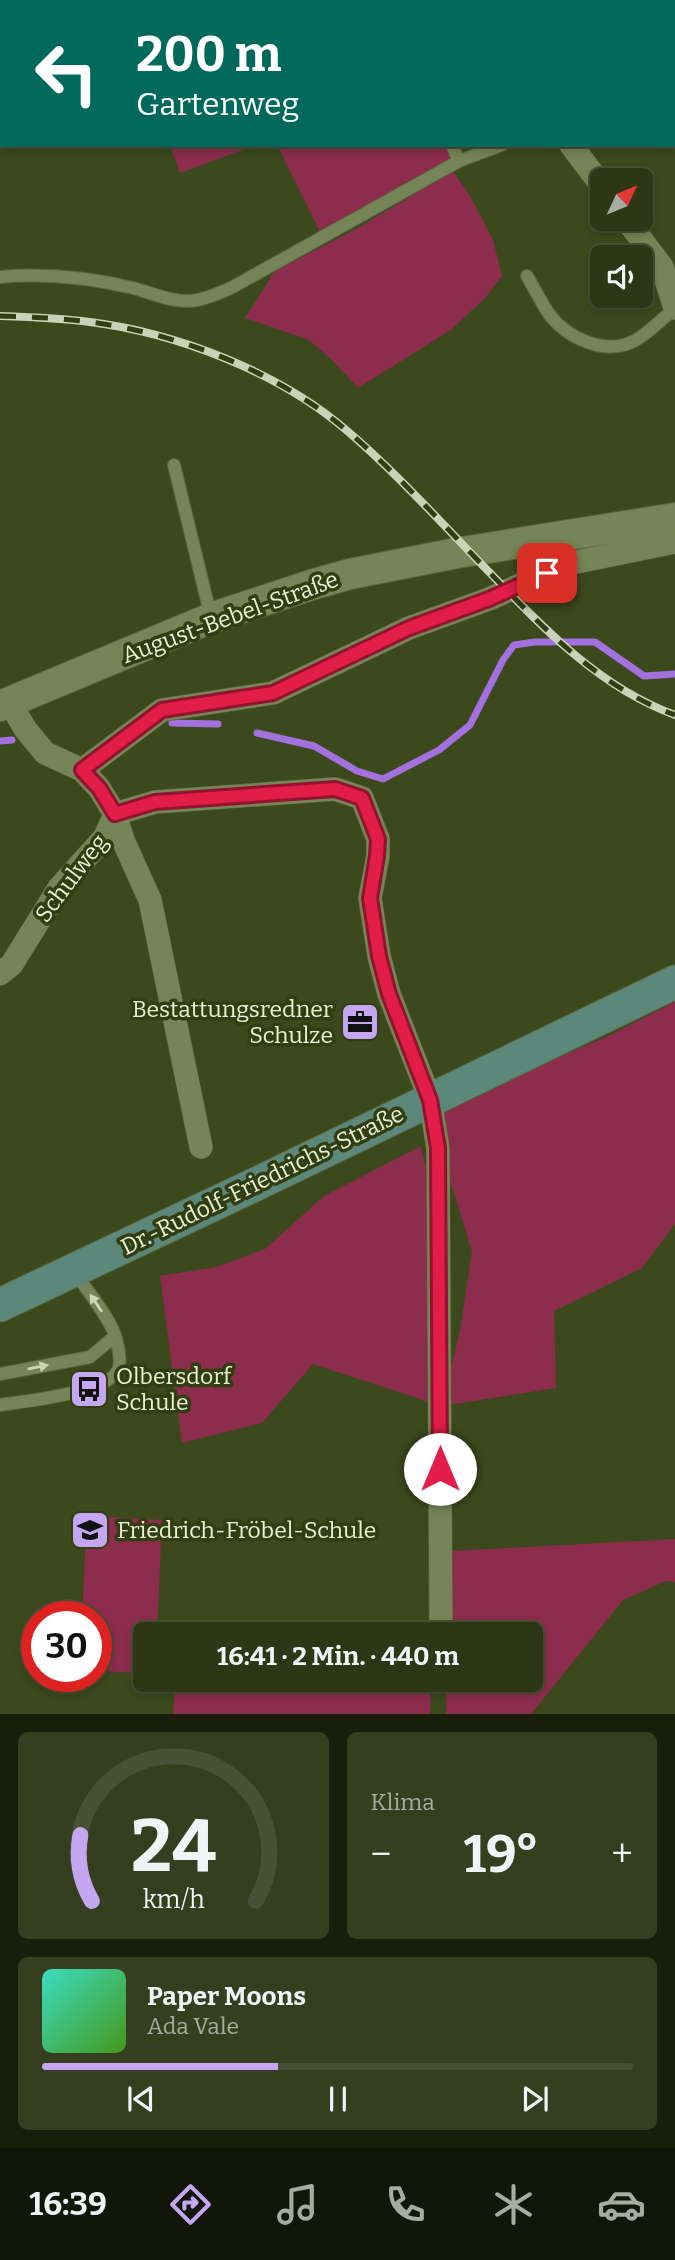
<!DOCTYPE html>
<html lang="de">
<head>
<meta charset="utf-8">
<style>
	body { margin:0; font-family:Bitter,serif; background:#353f1f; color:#f1f3f6; height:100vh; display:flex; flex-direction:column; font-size:26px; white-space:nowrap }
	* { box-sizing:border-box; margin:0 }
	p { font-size:23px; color:#a7aca1 }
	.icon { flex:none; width:38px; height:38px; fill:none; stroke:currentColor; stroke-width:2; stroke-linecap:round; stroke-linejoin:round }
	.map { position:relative; height:1714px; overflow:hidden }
	.panel { display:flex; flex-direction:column; gap:18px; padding:18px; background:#191e0c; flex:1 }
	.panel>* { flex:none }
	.guide { position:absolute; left:0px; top:0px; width:676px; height:147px; box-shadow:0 4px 10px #0003,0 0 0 2px #485135; background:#00695c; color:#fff; overflow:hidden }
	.needle { width:46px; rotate:46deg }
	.buttons { position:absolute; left:590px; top:168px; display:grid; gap:14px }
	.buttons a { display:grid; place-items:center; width:63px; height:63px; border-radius:10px; background:#2d3716; box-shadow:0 4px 10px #0003,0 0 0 2px #485135; font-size:35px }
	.speed { position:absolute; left:21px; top:1601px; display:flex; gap:14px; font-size:35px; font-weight:700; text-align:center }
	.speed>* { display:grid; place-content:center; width:91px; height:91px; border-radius:50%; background:#2d3716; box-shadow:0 4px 10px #0003,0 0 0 2px #485135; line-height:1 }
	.speed .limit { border:10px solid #d22; background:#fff; color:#111 }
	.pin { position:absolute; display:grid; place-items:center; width:60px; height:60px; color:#fff; margin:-30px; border-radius:14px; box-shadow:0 4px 10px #0006 }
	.me { position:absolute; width:77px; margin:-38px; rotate:0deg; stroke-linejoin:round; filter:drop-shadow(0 0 5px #0008) }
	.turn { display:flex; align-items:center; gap:24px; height:147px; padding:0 21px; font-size:32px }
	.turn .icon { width:91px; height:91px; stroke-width:2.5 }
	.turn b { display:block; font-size:49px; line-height:60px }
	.big { font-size:52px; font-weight:700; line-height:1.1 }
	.panel .widget { flex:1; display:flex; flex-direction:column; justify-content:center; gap:10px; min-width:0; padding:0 24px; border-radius:10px; background:#353f1f }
	.panel .dial { align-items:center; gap:0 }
	.dial svg { height:182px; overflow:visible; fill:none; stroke:#485135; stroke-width:7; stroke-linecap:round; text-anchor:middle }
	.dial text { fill:#f1f3f6; stroke:none }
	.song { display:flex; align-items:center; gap:21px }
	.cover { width:84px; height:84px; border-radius:10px; background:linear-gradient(135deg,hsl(170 70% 55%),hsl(100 70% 35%)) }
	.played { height:7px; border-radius:4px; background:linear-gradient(90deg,#c5a7f1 40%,#485135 40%) }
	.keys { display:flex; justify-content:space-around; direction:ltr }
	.heat { display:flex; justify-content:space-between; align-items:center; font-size:38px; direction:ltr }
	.panel .tiles { flex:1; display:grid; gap:18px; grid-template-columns:1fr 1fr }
	.widget:last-child { grid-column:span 2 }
	.trip { position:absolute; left:133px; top:1622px; width:410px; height:70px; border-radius:10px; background:#2d3716; box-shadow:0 4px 10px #0003,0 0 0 2px #485135; font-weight:700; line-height:70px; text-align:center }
	.menu { display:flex; height:112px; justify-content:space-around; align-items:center; background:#121609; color:#a7aca1 }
	.menu .icon { width:49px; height:49px }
	.menu .current { color:#c5a7f1 }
	.menu b { font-size:32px; color:#f1f3f6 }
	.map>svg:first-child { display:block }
	.green { fill:#8c2d4d }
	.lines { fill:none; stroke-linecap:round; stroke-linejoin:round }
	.stream { stroke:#a271de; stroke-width:7 }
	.service-casing { stroke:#5a653d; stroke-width:14 }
	.minor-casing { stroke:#5a653d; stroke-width:24 }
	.tertiary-casing { stroke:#5a653d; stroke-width:32 }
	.secondary-casing { stroke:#5a653d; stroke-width:35 }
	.service { stroke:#768557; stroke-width:12 }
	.minor { stroke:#768557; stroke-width:23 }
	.tertiary { stroke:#768557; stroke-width:30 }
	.secondary { stroke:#5c877b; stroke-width:33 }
	.rail-casing { stroke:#cad3b7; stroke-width:8 }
	.rail { stroke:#323e11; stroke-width:5; stroke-dasharray:16; stroke-linecap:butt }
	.oneway { fill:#ccd6b8 }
	.route-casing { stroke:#92132f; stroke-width:18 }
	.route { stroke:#e11d48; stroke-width:12 }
	.labels { text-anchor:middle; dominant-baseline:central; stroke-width:7; stroke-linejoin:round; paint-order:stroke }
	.street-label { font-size:23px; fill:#e8f1d8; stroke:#323e11 }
	.poi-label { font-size:23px; fill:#e8f1d8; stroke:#323e11; text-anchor:start }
</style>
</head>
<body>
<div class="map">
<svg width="675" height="1714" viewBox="0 0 675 1714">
	<rect width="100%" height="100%" fill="#3c491d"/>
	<!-- green -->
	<g class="green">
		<path d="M0,0H370L371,2H2V94H0Z"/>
		<path d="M170,145H256L180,173Z"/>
		<path d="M277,145H450L456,156L321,234Z"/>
		<path d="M453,171L470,196L493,240L502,276L485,298L451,330L358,388L333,361L309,340L245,318L275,271L356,229Z"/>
		<path d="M675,1002V1224L642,1268L554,1311L556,1388L442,1406L460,1331L472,1251L440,1148L437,1111L610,1035Z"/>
		<path d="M421,1146L427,1174L429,1402L313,1364L262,1423L182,1443L160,1276L216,1267L265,1249L324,1196Z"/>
		<path d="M87,1516L162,1520L157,1634H145V1673L96,1671V1617H82Z"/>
		<path d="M675,1539V1582L666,1581L623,1600L531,1714H446L447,1680H530V1634H449L451,1551Z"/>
		<path d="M176,1680H431L430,1714H173Z"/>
	</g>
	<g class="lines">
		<!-- stream -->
		<g class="stream">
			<path d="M172,723L218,724"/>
			<path d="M257,733L314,746L357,771L383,779L439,750L470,725L503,660L514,645L535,642H595L644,676L675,674"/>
			<path d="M0,741L12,740"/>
		</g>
		<defs>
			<g id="service">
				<path d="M382,0L383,2"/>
				<path d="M452,145L459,161"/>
				<path d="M527,276C534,288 541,302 549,314C567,338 604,355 632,342C647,335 662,319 675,308"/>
				<path d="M0,277C44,273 90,278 133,288C152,293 171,302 191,301C205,300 219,293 231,288L459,161L502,145"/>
				<path d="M174,465L211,617"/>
				<path d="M0,1374L90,1357L115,1336"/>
				<path d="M0,1405C24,1401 114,1393 119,1367C121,1359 117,1342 115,1335C106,1312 87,1291 74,1271"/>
			</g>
			<g id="minor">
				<path d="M571,145L602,186"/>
				<path d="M626,219L662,267L675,308"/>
				<path d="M9,702L26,730L45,753L82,770L99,788L115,814L123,840L150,900L201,1147"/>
				<path d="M82,770L162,710L273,693L409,628L489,599L567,564L675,542"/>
				<path d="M115,814L155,802L335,789L362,798L378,839V856L370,898L379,956L389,994L430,1099L438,1148L441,1634"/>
				<path d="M0,974L12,964L59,888L105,837L115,814"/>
			</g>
			<path id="tertiary" d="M0,706L211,618L311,585L350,574L457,553L675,518"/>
			<path id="secondary" d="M0,1305L252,1186L675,982"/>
		</defs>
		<!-- service casing -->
		<use href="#service" class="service-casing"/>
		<!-- minor casing -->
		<use href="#minor" class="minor-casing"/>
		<!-- tertiary casing -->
		<use href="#tertiary" class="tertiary-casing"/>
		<!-- secondary casing -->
		<use href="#secondary" class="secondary-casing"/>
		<!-- service -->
		<use href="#service" class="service"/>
		<!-- minor -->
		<use href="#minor" class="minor"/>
		<!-- tertiary -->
		<use href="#tertiary" class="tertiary"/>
		<!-- secondary -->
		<use href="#secondary" class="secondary"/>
		<defs>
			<path id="rail" d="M0,316C30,317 60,318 90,322C177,333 278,372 345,429C396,472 445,527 492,575C545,630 601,688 675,715"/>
		</defs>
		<!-- rail casing -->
		<use href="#rail" class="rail-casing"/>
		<!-- rail -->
		<use href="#rail" class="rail"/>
	</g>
	<!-- one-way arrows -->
	<defs><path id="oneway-solid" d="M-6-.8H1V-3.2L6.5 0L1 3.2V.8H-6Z" transform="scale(1.75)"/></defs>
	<g class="oneway">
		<use href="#oneway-solid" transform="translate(96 1303) rotate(-124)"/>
		<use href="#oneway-solid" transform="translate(38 1367) rotate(-11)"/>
	</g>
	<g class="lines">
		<defs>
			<path id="route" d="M440,1469L438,1148L430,1100L389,994L379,956L370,898L377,856L378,839L362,798L335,789L155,802L115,814L99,788L82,770L162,710L273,693L409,628L489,599L547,573"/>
		</defs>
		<!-- route casing -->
		<use href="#route" class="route-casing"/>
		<!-- route -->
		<use href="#route" class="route"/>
	</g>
	<!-- icons -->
	<defs>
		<symbol id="office-square" viewBox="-11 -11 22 22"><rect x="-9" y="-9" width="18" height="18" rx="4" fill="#c5a7f1" stroke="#323e11"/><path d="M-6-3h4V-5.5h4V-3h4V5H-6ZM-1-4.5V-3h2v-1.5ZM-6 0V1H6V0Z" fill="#111"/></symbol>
		<symbol id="bus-square" viewBox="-11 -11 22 22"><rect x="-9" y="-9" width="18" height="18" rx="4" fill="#c5a7f1" stroke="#323e11"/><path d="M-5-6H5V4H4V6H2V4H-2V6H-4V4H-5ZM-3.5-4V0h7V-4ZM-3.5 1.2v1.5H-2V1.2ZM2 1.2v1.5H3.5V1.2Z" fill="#111"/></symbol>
		<symbol id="school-square" viewBox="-11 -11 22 22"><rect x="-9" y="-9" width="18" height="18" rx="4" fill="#c5a7f1" stroke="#323e11"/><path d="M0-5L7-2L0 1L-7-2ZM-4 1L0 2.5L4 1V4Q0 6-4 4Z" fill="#111"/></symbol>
	</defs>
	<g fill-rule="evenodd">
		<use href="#office-square" x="338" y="1000" width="44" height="44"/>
		<use href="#bus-square" x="67" y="1367" width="44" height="44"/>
		<use href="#school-square" x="68" y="1508" width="44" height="44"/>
	</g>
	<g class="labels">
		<!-- street labels -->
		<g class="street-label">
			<text transform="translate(230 617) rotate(-20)">August-Bebel-Straße</text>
			<text transform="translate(71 878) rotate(-53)">Schulweg</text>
			<text transform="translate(262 1180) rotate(-26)">Dr.-Rudolf-Friedrichs-Straße</text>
		</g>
		<!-- poi labels -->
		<g class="poi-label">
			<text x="333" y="1009" text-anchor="end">Bestattungsredner<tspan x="333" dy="26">Schulze</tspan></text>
			<text x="116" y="1376">Olbersdorf<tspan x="116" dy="26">Schule</tspan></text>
			<text x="117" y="1530">Friedrich-Fröbel-Schule</text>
		</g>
	</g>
</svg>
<div class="buttons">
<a><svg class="needle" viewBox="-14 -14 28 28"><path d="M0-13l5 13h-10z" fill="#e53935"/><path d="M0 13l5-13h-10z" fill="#a7aca1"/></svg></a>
<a><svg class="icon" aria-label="sound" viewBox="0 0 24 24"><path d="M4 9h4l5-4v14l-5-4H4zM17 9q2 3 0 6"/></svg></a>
</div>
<div class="speed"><div class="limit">30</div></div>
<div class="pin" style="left:547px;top:573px;background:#d93025"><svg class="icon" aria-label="arrive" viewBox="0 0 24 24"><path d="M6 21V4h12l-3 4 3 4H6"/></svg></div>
<svg class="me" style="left:440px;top:1469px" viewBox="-20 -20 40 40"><circle r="19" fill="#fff"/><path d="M0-13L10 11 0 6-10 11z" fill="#e11d48"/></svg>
<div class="trip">16:41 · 2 Min. · 440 m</div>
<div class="guide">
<div class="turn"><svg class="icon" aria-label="left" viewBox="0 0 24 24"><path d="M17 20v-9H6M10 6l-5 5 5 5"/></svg><div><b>200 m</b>Gartenweg</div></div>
</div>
</div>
<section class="panel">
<div class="tiles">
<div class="widget dial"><svg viewBox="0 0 100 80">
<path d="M14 69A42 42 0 1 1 86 69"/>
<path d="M14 69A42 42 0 0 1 9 40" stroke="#c5a7f1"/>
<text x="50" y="56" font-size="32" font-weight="700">24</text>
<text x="50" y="72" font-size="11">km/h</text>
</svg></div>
<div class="widget"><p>Klima</p>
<div class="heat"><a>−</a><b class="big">19°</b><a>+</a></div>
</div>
<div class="widget">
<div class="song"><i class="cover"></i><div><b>Paper Moons</b><p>Ada Vale</p></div></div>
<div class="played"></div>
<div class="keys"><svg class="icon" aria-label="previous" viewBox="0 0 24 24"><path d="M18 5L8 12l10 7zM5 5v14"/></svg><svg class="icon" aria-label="pause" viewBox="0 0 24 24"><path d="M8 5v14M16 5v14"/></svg><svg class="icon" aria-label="next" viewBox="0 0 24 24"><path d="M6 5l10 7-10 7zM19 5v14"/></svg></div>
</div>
</div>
</section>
<nav class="menu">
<b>16:39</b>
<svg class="icon current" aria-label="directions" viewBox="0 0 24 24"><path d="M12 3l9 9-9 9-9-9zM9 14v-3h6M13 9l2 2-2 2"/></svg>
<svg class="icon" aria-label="music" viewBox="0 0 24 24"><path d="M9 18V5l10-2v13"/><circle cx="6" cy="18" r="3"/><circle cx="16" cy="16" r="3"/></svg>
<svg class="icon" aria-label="phone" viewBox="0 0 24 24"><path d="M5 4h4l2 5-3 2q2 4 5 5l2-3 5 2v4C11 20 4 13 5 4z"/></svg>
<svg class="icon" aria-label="climate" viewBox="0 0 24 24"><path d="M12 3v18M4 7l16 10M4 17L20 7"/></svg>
<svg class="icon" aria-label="car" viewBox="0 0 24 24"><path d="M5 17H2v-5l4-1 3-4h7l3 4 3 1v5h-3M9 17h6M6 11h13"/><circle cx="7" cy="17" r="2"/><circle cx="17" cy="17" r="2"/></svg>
</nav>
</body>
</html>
